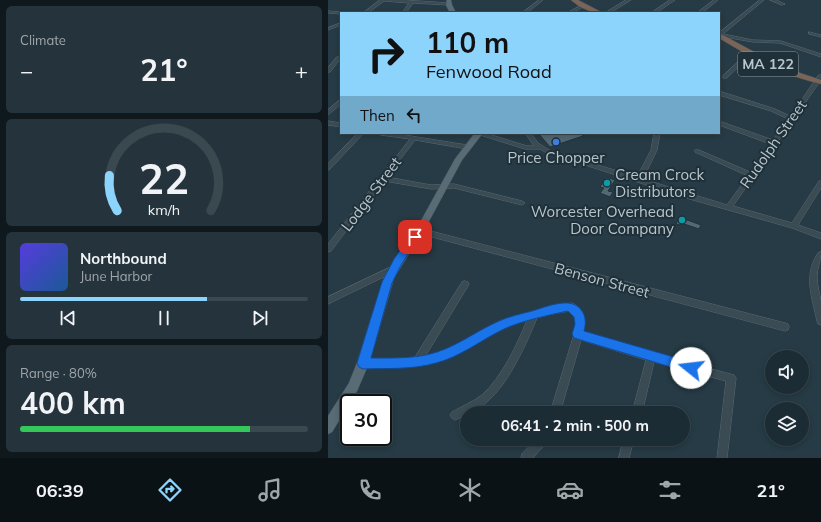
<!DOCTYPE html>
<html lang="en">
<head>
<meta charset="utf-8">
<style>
	body { margin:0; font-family:Mulish,sans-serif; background:#25343c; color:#f1f3f6; height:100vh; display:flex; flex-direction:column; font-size:15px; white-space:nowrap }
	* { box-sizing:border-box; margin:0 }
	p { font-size:13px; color:#a0a7ac }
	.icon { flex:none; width:22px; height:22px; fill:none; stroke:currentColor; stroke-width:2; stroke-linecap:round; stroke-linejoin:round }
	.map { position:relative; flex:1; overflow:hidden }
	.drawer { display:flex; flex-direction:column; gap:6px; padding:6px; background:#0f181d; width:328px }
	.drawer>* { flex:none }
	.guide { position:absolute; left:12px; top:12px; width:380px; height:122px; border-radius:0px; box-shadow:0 2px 6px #0003,0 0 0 1px #3a484f; background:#8dd4fd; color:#111; overflow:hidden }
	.tools { position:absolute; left:437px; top:350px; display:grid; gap:8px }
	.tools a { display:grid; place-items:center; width:44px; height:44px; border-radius:50%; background:#1c2c34; box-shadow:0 2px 6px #0003,0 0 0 1px #3a484f; font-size:20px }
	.speed { position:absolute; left:12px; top:394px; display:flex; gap:8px; font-size:20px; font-weight:700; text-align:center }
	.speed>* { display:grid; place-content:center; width:52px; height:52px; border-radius:50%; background:#1c2c34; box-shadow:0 2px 6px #0003,0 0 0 1px #3a484f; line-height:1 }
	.speed .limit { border:2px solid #111; border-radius:6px; background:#fff; color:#111 }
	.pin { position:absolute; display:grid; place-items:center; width:34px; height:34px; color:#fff; margin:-17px; border-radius:8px; box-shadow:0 2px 6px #0006 }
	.me { position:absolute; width:44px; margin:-22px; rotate:286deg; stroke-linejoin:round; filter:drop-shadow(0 0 3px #0008) }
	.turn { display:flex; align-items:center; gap:14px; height:84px; padding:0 20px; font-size:18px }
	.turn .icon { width:52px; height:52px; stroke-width:2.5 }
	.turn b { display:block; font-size:28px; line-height:34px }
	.then { display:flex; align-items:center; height:38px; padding:0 20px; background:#0003; gap:8px; font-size:15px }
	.big { font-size:30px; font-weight:700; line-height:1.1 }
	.drawer .tile { flex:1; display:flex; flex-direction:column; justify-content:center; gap:6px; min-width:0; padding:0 14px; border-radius:6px; background:#25343c }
	.drawer .dial { align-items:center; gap:0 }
	.dial svg { height:104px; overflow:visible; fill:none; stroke:#3a484f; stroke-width:7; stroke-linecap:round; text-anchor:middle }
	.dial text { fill:#f1f3f6; stroke:none }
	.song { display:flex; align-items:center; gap:12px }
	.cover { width:48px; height:48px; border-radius:6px; background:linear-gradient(135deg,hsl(250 70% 55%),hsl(210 70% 35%)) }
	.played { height:4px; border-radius:2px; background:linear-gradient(90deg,#8dd4fd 65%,#3a484f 65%) }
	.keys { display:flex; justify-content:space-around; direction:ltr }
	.heat { display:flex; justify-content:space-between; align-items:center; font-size:22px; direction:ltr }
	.charge { height:6px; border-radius:3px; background:linear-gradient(90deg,#34c759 80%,#3a484f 0) }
	.trip { position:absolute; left:132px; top:406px; width:230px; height:40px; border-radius:20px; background:#1c2c34; box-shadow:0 2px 6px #0003,0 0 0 1px #3a484f; font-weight:700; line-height:40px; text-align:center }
	.tab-bar { display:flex; height:64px; justify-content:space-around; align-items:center; background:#0b1215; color:#a0a7ac }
	.tab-bar .icon { width:28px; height:28px }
	.tab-bar .active { color:#8dd4fd }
	.tab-bar b { font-size:18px; color:#f1f3f6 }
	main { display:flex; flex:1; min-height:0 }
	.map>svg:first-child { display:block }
	.building { fill:#526872; stroke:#21323b }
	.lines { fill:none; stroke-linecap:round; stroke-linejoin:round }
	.minor-casing { stroke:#596971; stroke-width:1 }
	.major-casing { stroke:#475760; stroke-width:1 }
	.highway-casing { stroke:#45565e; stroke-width:1 }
	.minor { fill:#3a4b54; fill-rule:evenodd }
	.major { fill:#596b74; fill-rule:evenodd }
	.highway { fill:#7a6457; fill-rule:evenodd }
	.route { fill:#1a73e8; stroke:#114b97 }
	.shop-dot { fill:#3f7fe0; stroke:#1f3039; stroke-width:1.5 }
	.culture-dot { fill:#0f9aa8; stroke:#1f3039; stroke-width:1.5 }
	.labels { text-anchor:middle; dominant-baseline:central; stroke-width:4; stroke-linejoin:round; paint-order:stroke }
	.shield { fill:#1f3039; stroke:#8a99a1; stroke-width:1 }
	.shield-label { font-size:14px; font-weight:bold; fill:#b8c6cd }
	.street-label { font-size:15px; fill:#b8c6cd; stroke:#1f3039 }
	.poi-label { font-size:15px; fill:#b8c6cd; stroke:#1f3039 }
</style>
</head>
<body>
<main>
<section class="drawer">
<div class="tile"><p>Climate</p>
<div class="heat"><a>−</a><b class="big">21°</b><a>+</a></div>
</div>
<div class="tile dial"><svg viewBox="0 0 100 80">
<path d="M14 69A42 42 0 1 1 86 69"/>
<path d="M14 69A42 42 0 0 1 8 42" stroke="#8dd4fd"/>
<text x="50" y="56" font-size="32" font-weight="700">22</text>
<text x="50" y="72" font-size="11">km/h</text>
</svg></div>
<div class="tile">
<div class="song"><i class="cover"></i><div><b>Northbound</b><p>June Harbor</p></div></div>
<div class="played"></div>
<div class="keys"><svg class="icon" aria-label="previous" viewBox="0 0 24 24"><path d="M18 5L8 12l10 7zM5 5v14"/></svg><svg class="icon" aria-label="pause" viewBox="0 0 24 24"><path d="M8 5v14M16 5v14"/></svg><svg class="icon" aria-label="next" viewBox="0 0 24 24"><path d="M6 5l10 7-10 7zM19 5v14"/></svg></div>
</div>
<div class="tile"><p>Range · 80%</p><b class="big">400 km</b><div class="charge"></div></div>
</section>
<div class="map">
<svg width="493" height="458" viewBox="0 0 493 458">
	<rect width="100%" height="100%" fill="#263b45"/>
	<!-- building -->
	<g class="building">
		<path d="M210,133H252L255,136L222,147Z"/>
		<path d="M278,177L287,180L280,191L285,192L282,197L272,193L276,188L272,187Z"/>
		<path d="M351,217L373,225L371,229L353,223L352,225L348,224Z"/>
	</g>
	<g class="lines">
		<defs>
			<g id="minor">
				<path d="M52,0H76L121,3L123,4L121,5L85,3L78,13H74L81,3L56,1L40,13H35Z"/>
				<path d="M211,0H215L199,13H194Z"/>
				<path d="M298,0H303L282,13H277Z"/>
				<path d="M342,0H347L328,13H323Z"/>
				<path d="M386,0H390L374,13H369Z"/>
				<path d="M432,0H436L395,34L425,40L453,41L493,54V57L452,43L425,42L391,36V33Z"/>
				<path d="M442,0H448L457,4L454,5Z"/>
				<path d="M254,5L257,6L244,13H239Z"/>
				<path d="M0,11L13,12L15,13H13V14L0,13Z"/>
				<path d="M13,23V25L0,30V28Z"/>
				<path d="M481,32L493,35V37L481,34Z"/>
				<path d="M420,53L424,54L399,78H395V76Z"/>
				<path d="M9,57H13V58L2,72H0V68Z"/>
				<path d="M491,75H493V80L405,206L464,223L491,181H493V188L470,225L493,233V239L464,228L365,200L217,152L212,149H197L149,134L148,133H157L199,146H206L197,133H203L210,143L221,150L309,177L323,150L326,133H332L329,150L315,179L399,205L420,176L367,152V150H371L422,172L442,144L391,125V121L445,140L460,119L443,111L391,95V91L447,109L462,116Z"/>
				<path d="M13,99V104L0,115V110Z"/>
				<path d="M0,121L13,123V127L0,125Z"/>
				<path d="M30,133H36L2,169L0,170V164Z"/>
				<path d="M50,133H64L139,145L142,147L139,149L87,140L59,177L103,185L126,184L194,201L197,203L194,205L126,188L103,189L56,181L3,251L0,252V244L82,139L53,135Z"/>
				<path d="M91,228L457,323L460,324L461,327L460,330L457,331L89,233L87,231L89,229Z"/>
				<path d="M493,252C493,261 489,268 489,277C489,286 492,294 493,302C493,309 493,317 493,325L490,324L489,321C484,297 475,275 490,253Z"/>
				<path d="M67,265L70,266L71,268L70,270L0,304V297Z"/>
				<path d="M137,281L140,282L141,284L140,286L98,355L108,354L119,350L174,320L224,306L244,303C256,308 257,322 255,333L323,353L406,375L408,378L399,458H389L398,381L326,362L314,413H304L318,360L253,340L232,413H222L247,331C248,323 248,317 242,311L224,314L209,318C198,344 182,381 161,400C152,409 138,415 127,420L124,418L122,415L124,412C134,406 145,402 154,395C174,377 189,345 199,320C192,323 183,324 176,327C158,335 143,348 125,356C97,369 65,367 35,367L32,366L31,363L32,360L35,359H77L87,357L134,282Z"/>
				<path d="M209,439H221L219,442L205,458H193L194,454Z"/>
				<path d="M296,439H306L301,458H291Z"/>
			</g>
			<g id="major">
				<path d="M119,0H123L124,5L128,13H122L118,5Z"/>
				<path d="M147,133H155L134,160L100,223L66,278L41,363L29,391L4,432L0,434V416L21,383L29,363L56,277L94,219L127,159Z"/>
			</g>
			<g id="highway">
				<path d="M243,0H250L275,13C263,13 252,8 243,0Z"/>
				<path d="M391,33L454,67L493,80V84C455,75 424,58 391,38Z"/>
			</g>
		</defs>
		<!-- minor casing -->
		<use href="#minor" class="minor-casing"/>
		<!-- major casing -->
		<use href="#major" class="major-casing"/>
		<!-- highway casing -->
		<use href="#highway" class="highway-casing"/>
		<!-- minor -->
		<use href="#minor" class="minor"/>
		<!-- major -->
		<use href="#major" class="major"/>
		<!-- highway -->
		<use href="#highway" class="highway"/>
	</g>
	<!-- route -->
	<path class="route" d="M87,234L91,237L73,265L64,283L43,358C64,358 88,359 109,352C131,345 150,330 171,321C182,316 193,314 204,311C218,307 244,295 254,311C258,317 258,324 256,331L363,362L367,364L368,368L367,372L363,373L246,338L244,334L247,324L246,317L240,311C221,315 193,321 176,329C153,340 132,357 108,363C84,370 59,368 35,369L31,367L29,363L54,282L66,259L83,235Z"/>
	<!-- markers -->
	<circle class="shop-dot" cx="228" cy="142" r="4"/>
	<g class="culture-dot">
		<circle cx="279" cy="183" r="4"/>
		<circle cx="354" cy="220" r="4"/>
	</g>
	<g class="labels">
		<!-- shield labels -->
		<rect class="shield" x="410" y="52" width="60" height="24" rx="3"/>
		<g class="shield-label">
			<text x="440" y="64">MA 122</text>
		</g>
		<!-- street labels -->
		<g class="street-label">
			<text transform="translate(445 144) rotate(-55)">Rudolph Street</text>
			<text transform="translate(43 194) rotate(-53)">Lodge Street</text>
			<text transform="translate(274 280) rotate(15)">Benson Street</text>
		</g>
		<!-- poi labels -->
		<g class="poi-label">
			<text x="228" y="157">Price Chopper</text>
			<text x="287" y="174" text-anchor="start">Cream Crock<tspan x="287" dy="17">Distributors</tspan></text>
			<text x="346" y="211" text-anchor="end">Worcester Overhead<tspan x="346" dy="17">Door Company</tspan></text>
		</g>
	</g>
</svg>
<div class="tools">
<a><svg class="icon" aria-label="sound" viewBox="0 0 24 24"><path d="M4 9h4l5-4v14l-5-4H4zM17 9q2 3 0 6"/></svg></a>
<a><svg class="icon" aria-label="layers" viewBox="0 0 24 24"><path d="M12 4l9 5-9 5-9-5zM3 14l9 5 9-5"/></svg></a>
</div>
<div class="speed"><div class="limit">30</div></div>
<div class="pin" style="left:87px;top:237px;background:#d93025"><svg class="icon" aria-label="arrive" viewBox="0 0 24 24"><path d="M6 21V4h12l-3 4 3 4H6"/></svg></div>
<svg class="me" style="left:363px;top:368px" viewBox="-20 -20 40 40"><circle r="19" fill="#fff"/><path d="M0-13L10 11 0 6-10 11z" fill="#1a73e8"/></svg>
<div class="trip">06:41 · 2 min · 500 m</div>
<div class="guide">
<div class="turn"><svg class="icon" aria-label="right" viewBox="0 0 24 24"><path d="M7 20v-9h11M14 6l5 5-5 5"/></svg><div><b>110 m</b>Fenwood Road</div></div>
<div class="then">Then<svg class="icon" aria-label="left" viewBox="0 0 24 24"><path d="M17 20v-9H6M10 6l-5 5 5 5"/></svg></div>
</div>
</div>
</main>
<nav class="tab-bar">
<b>06:39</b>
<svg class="icon active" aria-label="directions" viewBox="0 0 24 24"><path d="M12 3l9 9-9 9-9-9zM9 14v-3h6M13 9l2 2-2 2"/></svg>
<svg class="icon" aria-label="music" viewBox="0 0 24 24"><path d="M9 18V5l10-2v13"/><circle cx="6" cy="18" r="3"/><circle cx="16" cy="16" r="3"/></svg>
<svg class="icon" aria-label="phone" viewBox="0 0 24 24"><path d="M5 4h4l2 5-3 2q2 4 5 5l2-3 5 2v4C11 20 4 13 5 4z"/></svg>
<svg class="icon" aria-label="climate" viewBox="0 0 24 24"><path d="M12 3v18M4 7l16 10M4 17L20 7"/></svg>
<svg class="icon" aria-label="car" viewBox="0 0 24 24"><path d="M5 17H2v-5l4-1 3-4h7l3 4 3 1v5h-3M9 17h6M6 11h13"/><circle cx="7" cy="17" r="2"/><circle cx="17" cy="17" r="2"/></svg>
<svg class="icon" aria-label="filters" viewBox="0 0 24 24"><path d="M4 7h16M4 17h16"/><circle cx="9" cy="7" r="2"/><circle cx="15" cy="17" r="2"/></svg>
<b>21°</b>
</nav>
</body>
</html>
